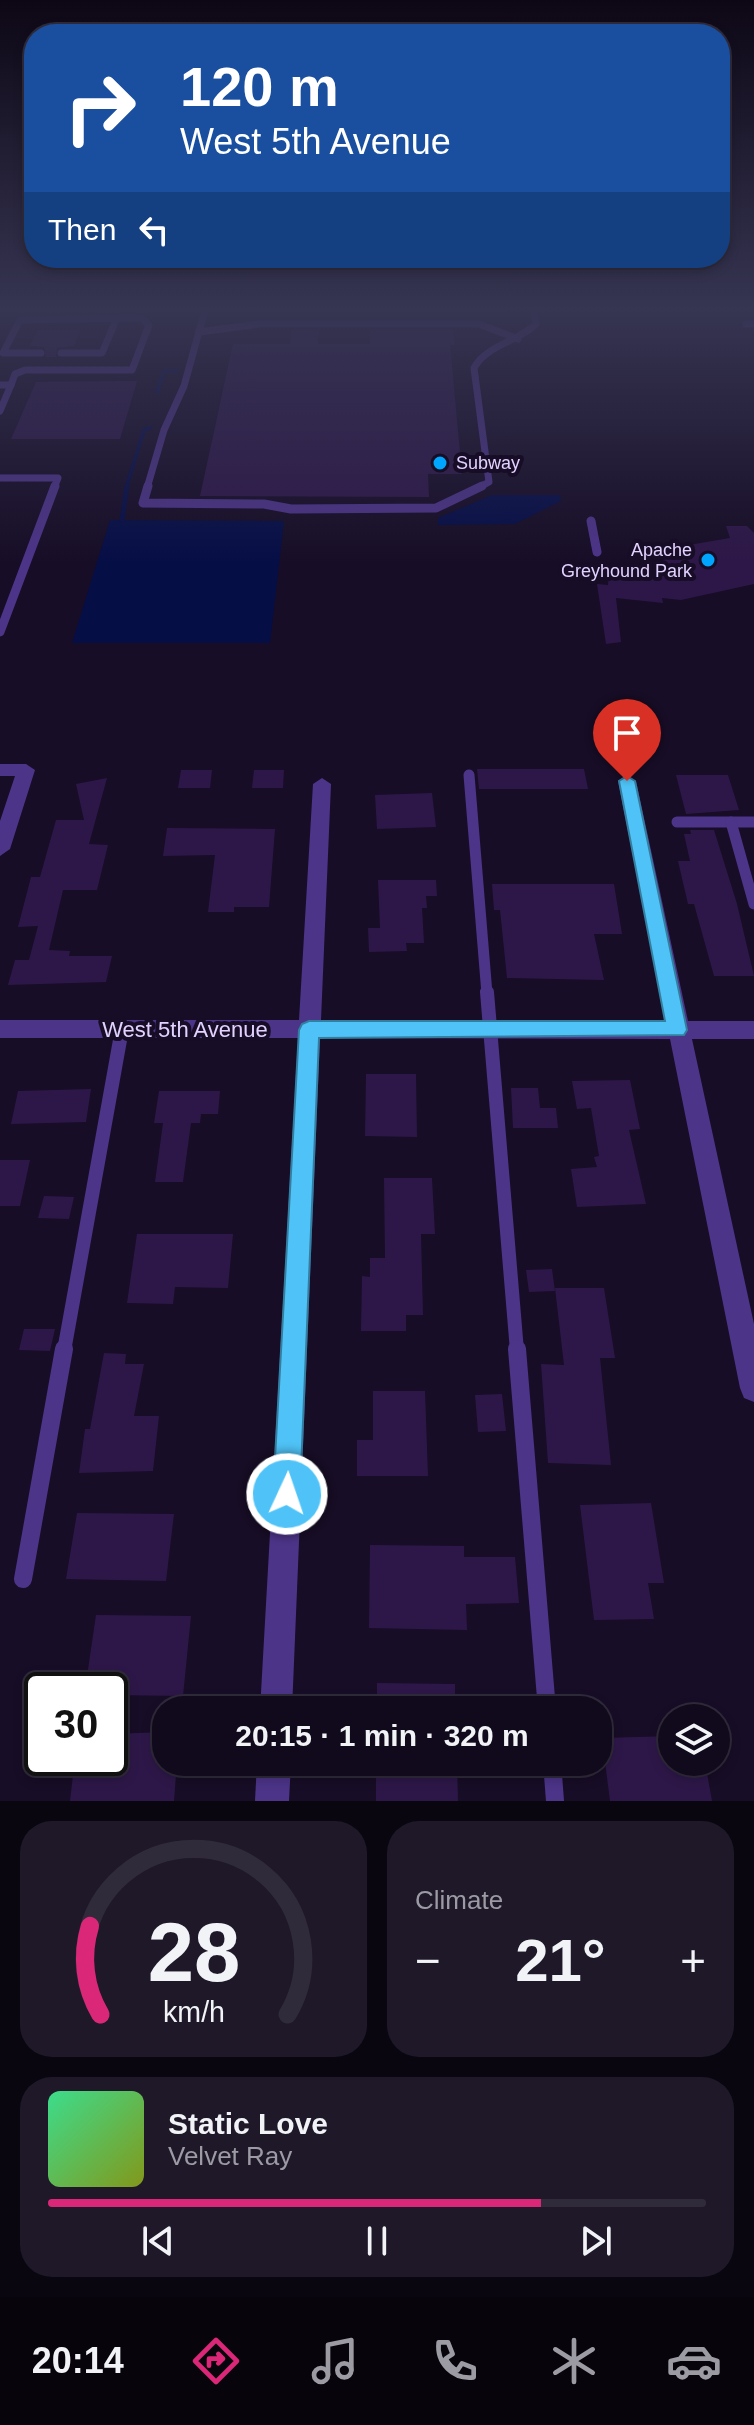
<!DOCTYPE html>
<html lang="en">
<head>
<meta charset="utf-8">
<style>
	body { margin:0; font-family:Helvetica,sans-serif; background:#1e1829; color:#f1f3f6; height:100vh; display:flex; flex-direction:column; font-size:30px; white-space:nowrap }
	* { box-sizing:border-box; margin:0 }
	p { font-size:26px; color:#9c9aa3 }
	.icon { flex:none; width:44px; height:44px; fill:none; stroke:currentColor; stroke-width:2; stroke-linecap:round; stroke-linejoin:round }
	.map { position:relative; height:1801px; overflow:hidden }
	.panel { display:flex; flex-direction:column; gap:20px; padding:20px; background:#09060f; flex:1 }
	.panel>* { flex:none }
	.guide { position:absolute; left:24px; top:24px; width:706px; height:244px; border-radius:32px; box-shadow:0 4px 12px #0003,0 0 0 2px #302b3b; background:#1a4fa0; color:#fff; overflow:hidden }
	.fabs { position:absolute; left:658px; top:1704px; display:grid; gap:16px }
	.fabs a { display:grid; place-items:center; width:72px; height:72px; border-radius:50%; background:#110a1c; box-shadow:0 4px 12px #0003,0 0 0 2px #302b3b; font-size:40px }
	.speed { position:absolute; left:24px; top:1672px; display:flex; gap:16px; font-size:40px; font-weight:700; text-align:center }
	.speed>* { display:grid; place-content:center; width:104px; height:104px; border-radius:50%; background:#110a1c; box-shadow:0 4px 12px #0003,0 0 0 2px #302b3b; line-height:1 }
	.speed .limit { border:4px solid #111; border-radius:12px; background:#fff; color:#111 }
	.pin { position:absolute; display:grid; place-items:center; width:68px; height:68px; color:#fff; margin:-82px -34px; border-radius:50% 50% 50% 0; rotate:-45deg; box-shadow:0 0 8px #0007 }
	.pin .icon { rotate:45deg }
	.me { position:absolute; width:88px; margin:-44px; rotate:3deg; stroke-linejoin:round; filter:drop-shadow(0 0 6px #0008) }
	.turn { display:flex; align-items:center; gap:28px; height:168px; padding:0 24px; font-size:36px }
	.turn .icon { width:104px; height:104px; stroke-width:2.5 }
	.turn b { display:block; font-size:56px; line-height:68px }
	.then { display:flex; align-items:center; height:76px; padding:0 24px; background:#0003; gap:16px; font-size:30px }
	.big { font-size:60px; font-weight:700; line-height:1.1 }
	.panel .tile { flex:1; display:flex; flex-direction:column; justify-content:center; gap:12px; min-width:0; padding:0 28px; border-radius:32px; background:#1e1829 }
	.panel .dial { align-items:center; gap:0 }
	.dial svg { height:208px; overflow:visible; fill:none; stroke:#302b3b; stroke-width:7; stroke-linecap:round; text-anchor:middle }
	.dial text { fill:#f1f3f6; stroke:none }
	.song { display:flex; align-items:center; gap:24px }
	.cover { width:96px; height:96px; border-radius:12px; background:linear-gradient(135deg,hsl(150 70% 55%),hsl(70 70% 35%)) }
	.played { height:8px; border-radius:4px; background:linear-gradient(90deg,#db2777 75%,#302b3b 75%) }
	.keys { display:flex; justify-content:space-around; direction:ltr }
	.heat { display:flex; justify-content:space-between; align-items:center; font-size:44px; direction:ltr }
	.panel .tiles { flex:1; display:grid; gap:20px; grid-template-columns:1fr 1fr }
	.tile:last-child { grid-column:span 2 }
	.trip { position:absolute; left:152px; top:1696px; width:460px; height:80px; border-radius:32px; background:#110a1c; box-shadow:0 4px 12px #0003,0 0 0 2px #302b3b; font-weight:700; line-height:80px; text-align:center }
	.dock { display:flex; height:128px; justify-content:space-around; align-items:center; background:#07040b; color:#9c9aa3 }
	.dock .icon { width:56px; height:56px }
	.dock .current { color:#db2777 }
	.dock b { font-size:36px; color:#f1f3f6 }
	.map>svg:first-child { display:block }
	.water { fill:#060e46 }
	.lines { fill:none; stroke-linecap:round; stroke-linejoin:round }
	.stream-far1 { stroke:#060e46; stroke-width:4 }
	.stream { stroke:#060e46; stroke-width:5 }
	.building { fill:#2d1748 }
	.lane-far4 { stroke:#4c3488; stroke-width:7 }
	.lane-far3 { stroke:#4c3488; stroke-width:9 }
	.lane-far2 { stroke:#4c3488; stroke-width:11 }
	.lane-far1 { stroke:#4c3488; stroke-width:14 }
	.lane { stroke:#4c3488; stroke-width:18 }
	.street { fill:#4c3488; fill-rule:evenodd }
	.route { fill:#4fc3f7; stroke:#337fa1; stroke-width:2 }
	.poi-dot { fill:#00a5fd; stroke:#170d26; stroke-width:3 }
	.labels { text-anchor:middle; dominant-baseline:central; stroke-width:8; stroke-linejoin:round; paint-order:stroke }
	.far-poi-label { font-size:18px; fill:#e2d2ff; stroke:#170d26; text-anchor:start }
	.street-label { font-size:22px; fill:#e2d2ff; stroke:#170d26 }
</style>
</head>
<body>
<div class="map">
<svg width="754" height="1801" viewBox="0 0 754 1801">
	<rect width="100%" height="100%" fill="#170d26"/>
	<!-- water -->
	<g class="water">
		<path d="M492,495H560L561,501L515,524L438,525V518Z"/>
		<path d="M110,520L284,521L270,643H72Z"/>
	</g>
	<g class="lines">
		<!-- stream-far1 -->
		<g class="stream-far1">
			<path d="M157,392L164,371H177"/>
			<path d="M126,488L144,430L150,428"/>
		</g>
		<!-- stream -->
		<path class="stream" d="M122,520L127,486"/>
	</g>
	<!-- building -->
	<g class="building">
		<path d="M38,330H80L74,346L57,348L56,357H46L44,347L29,346Z"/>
		<path d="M291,330H319L318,344H370V330H453L455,345H450L462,474H428L429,497L200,496L233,344H290Z"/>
		<path d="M137,381L120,439H11L36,382Z"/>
		<path d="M726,526H747L754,533V584L681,600L662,598L663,603L616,598L621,642L606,644L597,584L608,585L609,568L666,573L656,561L667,559L659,550L730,538Z"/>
		<path d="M477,769H584L588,789H479Z"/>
		<path d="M181,770H212L210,788H178Z"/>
		<path d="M254,770H284L283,788H252Z"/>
		<path d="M676,775H728L739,810L686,814Z"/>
		<path d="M107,778L89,844L108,845L97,890H63L49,950L70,951L69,956H112L106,982L8,985L15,960H29L38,926L18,927L31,877H40L56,820H84L76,784Z"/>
		<path d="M432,793L436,827L377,829L375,795Z"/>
		<path d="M167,828L275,829L269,907H234V912H208L215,855L163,856Z"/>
		<path d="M690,830H714L737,904L754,976H714L694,904H688L678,861H690L684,834H691Z"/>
		<path d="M378,880H436L437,896H426L427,908H422L424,943H406L407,951L369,952L368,928H380Z"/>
		<path d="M492,884H614L622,934H594L604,980L507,978L500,910H494Z"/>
		<path d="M366,1074H416L417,1137L365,1136Z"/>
		<path d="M630,1080L640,1129L629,1130L646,1204L577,1207L571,1169L597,1167L594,1157L599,1156L591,1108L577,1109L572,1081Z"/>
		<path d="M511,1088H538L540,1108H556L558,1128H513Z"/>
		<path d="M91,1089L86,1122L11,1124L18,1091Z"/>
		<path d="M159,1091H220L218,1114H201L200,1123H191L183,1182H155L163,1123H154Z"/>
		<path d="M0,1160H30L20,1206H0Z"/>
		<path d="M384,1178H432L435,1234H421L423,1315H406V1331H361L362,1276L370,1277V1258H385Z"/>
		<path d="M44,1196L74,1197L69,1219L38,1218Z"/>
		<path d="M137,1234H233L228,1288L175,1287L173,1304L127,1303Z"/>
		<path d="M552,1269L555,1291L529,1292L526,1270Z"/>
		<path d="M555,1288H604L615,1358H600L611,1465L548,1463L541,1364L564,1365Z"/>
		<path d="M24,1329H55L50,1351L19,1350Z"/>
		<path d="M104,1353L126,1354L125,1364H144L134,1416H159L153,1471L79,1473L85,1429H90Z"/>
		<path d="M373,1391H425L428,1476H357V1440H373Z"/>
		<path d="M502,1394L506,1431L478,1432L475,1395Z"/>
		<path d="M651,1503L664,1583H648L654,1619L594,1620L580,1505Z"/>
		<path d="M77,1513L174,1514L166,1581L66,1579Z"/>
		<path d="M370,1545L464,1546V1557H515L519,1603L466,1604L467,1630L369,1628Z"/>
		<path d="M96,1615L191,1616L183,1696L110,1695V1690H85Z"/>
		<path d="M377,1683L455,1684V1710H377Z"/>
		<path d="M166,1732V1762H177L174,1801H70L75,1758H110V1734Z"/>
		<path d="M672,1736V1762H705L712,1801H610L602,1738Z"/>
		<path d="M376,1762H457L458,1801H376Z"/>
	</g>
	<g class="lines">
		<!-- lane-far4 -->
		<g class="lane-far4">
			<path d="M746,324H754"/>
			<path d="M199,332L259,324H479L518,339"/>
			<path d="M61,353H102L116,320"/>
			<path d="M0,385H11L0,411"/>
			<path d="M11,385L15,374L25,370H132L149,325L141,318L20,320L3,353H41"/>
			<path d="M0,478H58L54,488"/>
			<path d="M147,488L164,430L184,386L205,310"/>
			<path d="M478,488L489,482L474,368C486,345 518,342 536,324L534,310"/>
		</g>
		<!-- lane-far3 -->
		<g class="lane-far3">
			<path d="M148,486L143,503L264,504L291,509L436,508L482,486"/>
			<path d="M591,521L597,552"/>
			<path d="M0,632L55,486"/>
		</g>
		<!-- lane-far2 -->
		<g class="lane-far2">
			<path d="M469,775L487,994"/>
			<path d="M677,822H754"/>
			<path d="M731,822L754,904"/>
		</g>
		<!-- lane-far1 -->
		<g class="lane-far1">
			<path d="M487,992L517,1351"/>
			<path d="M64,1351L122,1029"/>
		</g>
		<!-- lane -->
		<g class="lane">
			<path d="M517,1349L547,1710"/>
			<path d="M23,1579L64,1349"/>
			<path d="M552,1762L555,1801"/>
		</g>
		<!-- street -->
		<g class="street">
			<path d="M0,764H26L35,770L10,849L0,856V821L15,776H0Z"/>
			<path d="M627,775L636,781L688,1021H754V1039H692L754,1324V1402L744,1398L740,1388L670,1039L320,1038L292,1710H260L298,1038H0V1020H299L313,784L322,778L331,784L321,1020L666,1021L618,781Z"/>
			<path d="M257,1762H291L289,1801H255Z"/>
		</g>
	</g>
	<!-- sky -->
	<linearGradient id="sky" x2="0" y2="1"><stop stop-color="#0d0715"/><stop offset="0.55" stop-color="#363552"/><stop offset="1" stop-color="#363552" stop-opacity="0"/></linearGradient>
	<rect width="754" height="562" fill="url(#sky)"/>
	<!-- route -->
	<path class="route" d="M627,776L635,781L687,1030L684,1035L319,1038L300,1494L296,1503L287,1507L277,1503L273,1494L299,1030L302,1024L309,1021H665L619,781Z"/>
	<!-- markers -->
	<g class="poi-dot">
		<circle cx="440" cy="463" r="8"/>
		<circle cx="708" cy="560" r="8"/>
	</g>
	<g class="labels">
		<!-- far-poi labels -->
		<g class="far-poi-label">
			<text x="456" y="463">Subway</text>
			<text x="692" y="550" text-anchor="end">Apache<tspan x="692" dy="21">Greyhound Park</tspan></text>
		</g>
		<!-- street labels -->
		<g class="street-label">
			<text x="185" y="1029">West 5th Avenue</text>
		</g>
	</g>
</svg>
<div class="fabs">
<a><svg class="icon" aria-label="layers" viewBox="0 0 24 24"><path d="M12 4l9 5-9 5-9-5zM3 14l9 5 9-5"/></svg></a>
</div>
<div class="speed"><div class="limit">30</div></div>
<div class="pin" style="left:627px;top:781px;background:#d93025"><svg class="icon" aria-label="arrive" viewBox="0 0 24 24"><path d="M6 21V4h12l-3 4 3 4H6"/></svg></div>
<svg class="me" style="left:287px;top:1494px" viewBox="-20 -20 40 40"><circle r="17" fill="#4fc3f7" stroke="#fff" stroke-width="3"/><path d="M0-11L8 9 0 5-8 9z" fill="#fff"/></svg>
<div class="trip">20:15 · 1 min · 320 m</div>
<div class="guide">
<div class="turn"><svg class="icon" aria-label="right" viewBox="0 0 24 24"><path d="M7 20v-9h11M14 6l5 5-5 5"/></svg><div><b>120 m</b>West 5th Avenue</div></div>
<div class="then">Then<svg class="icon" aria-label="left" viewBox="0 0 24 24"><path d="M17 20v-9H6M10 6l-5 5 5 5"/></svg></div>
</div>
</div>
<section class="panel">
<div class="tiles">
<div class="tile dial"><svg viewBox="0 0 100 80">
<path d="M14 69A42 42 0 1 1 86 69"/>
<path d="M14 69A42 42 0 0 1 10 35" stroke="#db2777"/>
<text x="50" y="56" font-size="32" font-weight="700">28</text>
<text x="50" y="72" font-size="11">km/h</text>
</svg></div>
<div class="tile"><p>Climate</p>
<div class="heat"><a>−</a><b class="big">21°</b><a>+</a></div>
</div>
<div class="tile">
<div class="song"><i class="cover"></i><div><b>Static Love</b><p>Velvet Ray</p></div></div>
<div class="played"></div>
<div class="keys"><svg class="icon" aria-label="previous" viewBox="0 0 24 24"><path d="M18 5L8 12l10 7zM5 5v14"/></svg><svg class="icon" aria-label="pause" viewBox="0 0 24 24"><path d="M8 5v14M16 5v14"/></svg><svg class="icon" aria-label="next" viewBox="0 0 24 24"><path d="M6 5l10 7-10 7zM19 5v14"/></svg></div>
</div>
</div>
</section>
<nav class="dock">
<b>20:14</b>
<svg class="icon current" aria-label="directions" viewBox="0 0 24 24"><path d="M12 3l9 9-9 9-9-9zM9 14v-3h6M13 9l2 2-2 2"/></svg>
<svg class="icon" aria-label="music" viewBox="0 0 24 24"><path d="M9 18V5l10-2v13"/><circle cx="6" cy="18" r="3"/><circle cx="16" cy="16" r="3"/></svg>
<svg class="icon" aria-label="phone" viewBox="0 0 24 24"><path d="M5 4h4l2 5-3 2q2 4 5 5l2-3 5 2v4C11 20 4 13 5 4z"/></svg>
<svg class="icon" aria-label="climate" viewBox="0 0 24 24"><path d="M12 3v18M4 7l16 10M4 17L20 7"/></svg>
<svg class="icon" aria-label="car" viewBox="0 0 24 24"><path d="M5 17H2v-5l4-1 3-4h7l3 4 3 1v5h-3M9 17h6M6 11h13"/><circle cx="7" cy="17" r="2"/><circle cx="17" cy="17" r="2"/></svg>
</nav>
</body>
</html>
